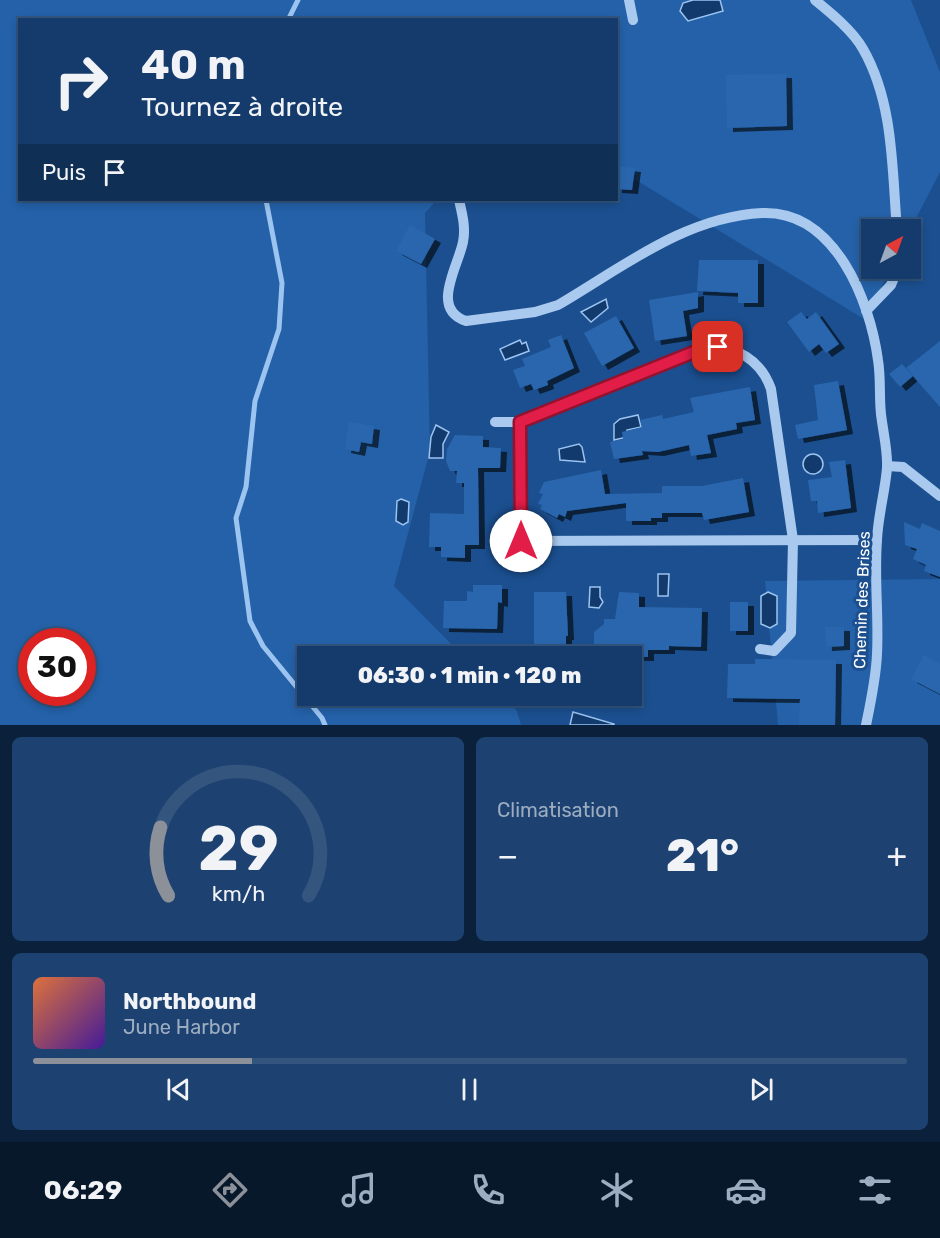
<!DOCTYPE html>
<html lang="fr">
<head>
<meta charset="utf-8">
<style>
	body { margin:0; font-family:Rubik,sans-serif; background:#1d4271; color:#f1f3f6; height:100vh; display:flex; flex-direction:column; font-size:22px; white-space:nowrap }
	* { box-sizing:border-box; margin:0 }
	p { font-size:20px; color:#9dadc1 }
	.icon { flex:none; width:33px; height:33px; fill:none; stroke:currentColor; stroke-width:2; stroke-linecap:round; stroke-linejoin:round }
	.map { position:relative; height:725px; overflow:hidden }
	.panel { display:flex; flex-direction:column; gap:12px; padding:12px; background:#0b203b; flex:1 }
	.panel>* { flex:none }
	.banner { position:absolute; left:18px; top:18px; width:600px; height:183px; border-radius:0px; box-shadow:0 3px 9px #0003,0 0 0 2px #33557e; background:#143b6b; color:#f1f3f6; overflow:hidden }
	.needle { width:39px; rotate:41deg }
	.buttons { position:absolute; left:861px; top:219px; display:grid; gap:12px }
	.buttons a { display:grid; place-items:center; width:60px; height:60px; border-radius:0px; background:#143b6b; box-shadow:0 3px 9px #0003,0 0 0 2px #33557e; font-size:30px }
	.speed { position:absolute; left:18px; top:628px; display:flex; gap:12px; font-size:30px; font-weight:700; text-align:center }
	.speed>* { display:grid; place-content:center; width:78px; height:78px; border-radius:50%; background:#143b6b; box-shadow:0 3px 9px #0003,0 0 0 2px #33557e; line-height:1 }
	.speed .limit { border:9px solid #d22; background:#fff; color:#111 }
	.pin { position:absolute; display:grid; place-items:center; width:51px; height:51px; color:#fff; margin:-26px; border-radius:12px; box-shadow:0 3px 9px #0006 }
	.me { position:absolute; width:66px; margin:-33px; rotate:0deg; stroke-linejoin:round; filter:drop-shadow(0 0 4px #0008) }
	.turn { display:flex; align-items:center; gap:21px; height:126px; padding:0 24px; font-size:27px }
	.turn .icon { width:78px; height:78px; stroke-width:2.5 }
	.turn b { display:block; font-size:42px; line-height:51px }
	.then { display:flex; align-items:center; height:57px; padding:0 24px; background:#0003; gap:12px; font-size:22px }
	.big { font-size:45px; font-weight:800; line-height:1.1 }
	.panel .tile { flex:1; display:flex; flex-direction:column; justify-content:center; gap:9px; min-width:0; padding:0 21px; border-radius:9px; background:#1d4271 }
	.panel .dial { align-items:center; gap:0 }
	.dial svg { height:156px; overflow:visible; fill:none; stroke:#33557e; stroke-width:7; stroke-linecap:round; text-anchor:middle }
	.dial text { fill:#f1f3f6; stroke:none }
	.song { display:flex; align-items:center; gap:18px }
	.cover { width:72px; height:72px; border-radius:9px; background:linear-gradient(135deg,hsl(20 70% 55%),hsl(260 70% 35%)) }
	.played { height:6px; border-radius:3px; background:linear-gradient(90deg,#8c9099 25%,#33557e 25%) }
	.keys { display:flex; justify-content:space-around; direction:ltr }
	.heat { display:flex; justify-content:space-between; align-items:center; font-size:33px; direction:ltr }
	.panel .tiles { flex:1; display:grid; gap:12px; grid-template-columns:1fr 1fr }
	.tile:last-child { grid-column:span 2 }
	.trip { position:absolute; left:297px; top:646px; width:345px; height:60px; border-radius:0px; background:#143b6b; box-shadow:0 3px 9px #0003,0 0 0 2px #33557e; font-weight:800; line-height:60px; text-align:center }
	.menu { display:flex; height:96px; justify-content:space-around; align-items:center; background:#08182b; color:#9dadc1 }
	.menu .icon { width:42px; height:42px }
	.menu .on { color:#8c9099 }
	.menu b { font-size:27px; color:#f1f3f6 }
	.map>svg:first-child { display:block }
	.green { fill:#2461a8; fill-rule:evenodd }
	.water { fill:#123a6d; stroke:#9cc4f0; stroke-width:1.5 }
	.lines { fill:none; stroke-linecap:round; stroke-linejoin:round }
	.stream { stroke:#9cc4f0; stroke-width:5 }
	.building { fill:#2a66ad; filter:url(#shadow) }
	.minor { stroke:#a9c9ee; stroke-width:10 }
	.route-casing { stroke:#92132f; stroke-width:15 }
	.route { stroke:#e11d48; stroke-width:10 }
	.labels { text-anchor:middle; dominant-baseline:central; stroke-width:6; stroke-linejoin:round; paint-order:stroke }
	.street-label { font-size:16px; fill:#fff; stroke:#1b4f8f }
</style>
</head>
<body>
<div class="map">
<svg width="940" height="725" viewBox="0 0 940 725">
	<defs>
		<filter id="shadow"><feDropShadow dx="6" dy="4" stdDeviation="0" flood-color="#0009"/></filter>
	</defs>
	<rect width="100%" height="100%" fill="#1b4f8f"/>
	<!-- green -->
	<g class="green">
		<path d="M0,0H911L940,72V172L910,230H872V268L891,269L864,319L626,174L617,166L616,20H20V200H437L425,213L430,451L394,586L464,657H308V696H502L517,711L521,725H0ZM32,642H82V693H32Z"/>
		<path d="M940,579V725H778L765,581Z"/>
	</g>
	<!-- water -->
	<g class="water">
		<path d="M693,0H720L723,11L688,21L680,11L683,3Z"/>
		<path d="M606,299L608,308L591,322L581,312Z"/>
		<path d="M520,340L522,344L526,342L529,351L505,360L500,349Z"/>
		<path d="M638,415L641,427L627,430V437L614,440V424L620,419Z"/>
		<path d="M436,425L449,432L443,444V458H429L431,437Z"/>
		<path d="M579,444L582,447L585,462L560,460L559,449Z"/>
		<circle cx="813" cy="464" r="10"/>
		<path d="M401,499L409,502L408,522L403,525L396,521L397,501Z"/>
		<path d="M658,574H669L668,596H658Z"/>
		<path d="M590,587H600V597L603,602L599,608L589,607Z"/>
		<path d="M768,592L777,596V624L770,628L761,624V596Z"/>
		<path d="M573,712L614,724V725H570Z"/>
	</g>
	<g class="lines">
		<!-- stream -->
		<g class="stream">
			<path d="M288,20L298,0"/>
			<path d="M266,200L282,283L279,329L255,401L246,487L236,518L250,621L263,646L322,718L325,725"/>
		</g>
	</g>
	<!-- building -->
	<g class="building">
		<path d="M786,74L787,126L727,128L726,75Z"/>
		<path d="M616,166L635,168L632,190L616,189Z"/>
		<path d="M410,225L435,239L421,264L396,251Z"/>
		<path d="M699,260H758V303H738V293L697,291Z"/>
		<path d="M698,292V308L683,311L687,336L655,341L649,300Z"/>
		<path d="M801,312L807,319L816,312L839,344L826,353L819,344L809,352L787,322Z"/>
		<path d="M616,316L634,348L602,366L584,333Z"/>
		<path d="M561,335L574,368L547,381L548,385L534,390L531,384L520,388L513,370L525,366L522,359L551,347L548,340Z"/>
		<path d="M940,341V407L906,368Z"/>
		<path d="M902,364L913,376L900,387L889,374Z"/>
		<path d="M838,381L847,430L798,439L795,425L818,420L814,385Z"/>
		<path d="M750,387L755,420L736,423L737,429L707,435L711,453L691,456L689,445L658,452L642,451L643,455L614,459L610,442L623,439L622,432L642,427L640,420L662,415L663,419L694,412L690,398Z"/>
		<path d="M349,422L374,426L372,444L361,442L359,452L345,449Z"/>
		<path d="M455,435L483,436V447L501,448L500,468H478L479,545H465V558L441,557V547H429L430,513L464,514V483H456L457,471H450L446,461L447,449Z"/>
		<path d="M845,460L851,508L818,513L817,501H811L808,480L832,477L829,462Z"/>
		<path d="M601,470L605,494L662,493V486H702L743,478L749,512L704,520L702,513H662V518H651V521H626V503L567,511L565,517L559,514L557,518L540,509L542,505L538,504L543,494L539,493L544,482Z"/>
		<path d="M904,522L920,529L922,523L940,531V577L924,571L926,565L913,559L917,549L905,545Z"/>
		<path d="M473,585H502V603L498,602L497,629L443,628L444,601H467V591L473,592Z"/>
		<path d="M534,592H566L568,636H566V653H534Z"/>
		<path d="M619,592L639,593V607L702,608L701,647L669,646V650H648V657L594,656V632L604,624V619H615Z"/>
		<rect x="730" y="602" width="18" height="29"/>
		<path d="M825,627H844V646L826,647Z"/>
		<path d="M924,655L940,664V694L911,679Z"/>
		<path d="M755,659L836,660L835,725H799L800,699L727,698L728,664H755Z"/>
	</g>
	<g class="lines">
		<!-- minor -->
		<g class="minor">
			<path d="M629,0L633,20"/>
			<path d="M815,0C831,13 853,31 863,49C894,103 892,170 897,230"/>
			<path d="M459,200C462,213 466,228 463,242C458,267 430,309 466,321L535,312L558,305C623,267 685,217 762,213C835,210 870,301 878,360C881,378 879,396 881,414C883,432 888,451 887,468C885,492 878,516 877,540C874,578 879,616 877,654C876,678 871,701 866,725"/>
			<path d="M866,311L891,285L898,268"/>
			<path d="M495,422H520L706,348C736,345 761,360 771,389L793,540L791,633L774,651L760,649"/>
			<path d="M520,422L521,541"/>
			<path d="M887,466L903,467L940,496"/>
			<path d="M500,541L877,540"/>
		</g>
	</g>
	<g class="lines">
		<defs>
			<path id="route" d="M521,541L520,422L694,352L718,347"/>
		</defs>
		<!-- route casing -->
		<use href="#route" class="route-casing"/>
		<!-- route -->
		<use href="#route" class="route"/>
	</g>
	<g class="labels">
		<!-- street labels -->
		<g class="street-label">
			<text transform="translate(862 600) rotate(-88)">Chemin des Brises</text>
		</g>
	</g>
</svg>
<div class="buttons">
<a><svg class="needle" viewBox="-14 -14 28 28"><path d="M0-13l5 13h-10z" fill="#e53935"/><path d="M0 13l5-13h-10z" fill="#9dadc1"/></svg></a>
</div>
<div class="speed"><div class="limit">30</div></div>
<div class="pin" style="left:718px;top:347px;background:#d93025"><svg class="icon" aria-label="arrive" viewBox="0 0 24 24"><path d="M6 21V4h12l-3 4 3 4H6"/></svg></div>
<svg class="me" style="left:521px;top:541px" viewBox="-20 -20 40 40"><circle r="19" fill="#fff"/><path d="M0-13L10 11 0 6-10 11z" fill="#e11d48"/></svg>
<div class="trip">06:30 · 1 min · 120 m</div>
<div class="banner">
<div class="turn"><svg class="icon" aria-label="right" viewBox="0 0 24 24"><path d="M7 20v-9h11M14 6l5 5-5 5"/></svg><div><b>40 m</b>Tournez à droite</div></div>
<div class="then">Puis<svg class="icon" aria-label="arrive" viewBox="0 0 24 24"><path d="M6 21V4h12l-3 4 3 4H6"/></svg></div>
</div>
</div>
<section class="panel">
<div class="tiles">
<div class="tile dial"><svg viewBox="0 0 100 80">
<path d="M14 69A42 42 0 1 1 86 69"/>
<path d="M14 69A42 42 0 0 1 10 34" stroke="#8c9099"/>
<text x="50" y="56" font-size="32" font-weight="700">29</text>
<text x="50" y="72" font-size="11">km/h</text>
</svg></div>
<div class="tile"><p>Climatisation</p>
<div class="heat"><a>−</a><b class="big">21°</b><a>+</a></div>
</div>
<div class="tile">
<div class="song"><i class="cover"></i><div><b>Northbound</b><p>June Harbor</p></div></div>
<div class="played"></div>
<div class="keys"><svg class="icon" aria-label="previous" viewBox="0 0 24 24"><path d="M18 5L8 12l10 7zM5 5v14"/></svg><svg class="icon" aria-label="pause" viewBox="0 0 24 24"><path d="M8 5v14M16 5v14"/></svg><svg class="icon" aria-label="next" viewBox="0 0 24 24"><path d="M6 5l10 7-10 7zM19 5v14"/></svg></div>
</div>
</div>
</section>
<nav class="menu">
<b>06:29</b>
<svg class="icon on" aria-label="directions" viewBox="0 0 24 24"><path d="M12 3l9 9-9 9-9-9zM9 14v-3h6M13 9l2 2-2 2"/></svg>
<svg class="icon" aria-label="music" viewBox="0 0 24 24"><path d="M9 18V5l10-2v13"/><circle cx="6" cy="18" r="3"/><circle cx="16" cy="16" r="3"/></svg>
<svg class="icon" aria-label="phone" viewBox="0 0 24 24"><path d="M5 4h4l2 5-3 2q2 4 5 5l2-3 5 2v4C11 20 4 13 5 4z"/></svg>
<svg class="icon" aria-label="climate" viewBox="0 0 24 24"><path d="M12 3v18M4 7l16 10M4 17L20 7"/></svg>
<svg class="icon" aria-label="car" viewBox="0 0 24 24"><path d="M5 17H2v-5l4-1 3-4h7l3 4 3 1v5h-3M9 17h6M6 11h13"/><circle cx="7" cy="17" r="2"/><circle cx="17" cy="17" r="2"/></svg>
<svg class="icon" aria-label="filters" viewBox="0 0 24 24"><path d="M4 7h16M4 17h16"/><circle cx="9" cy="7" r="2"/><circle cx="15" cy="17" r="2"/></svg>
</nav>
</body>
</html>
